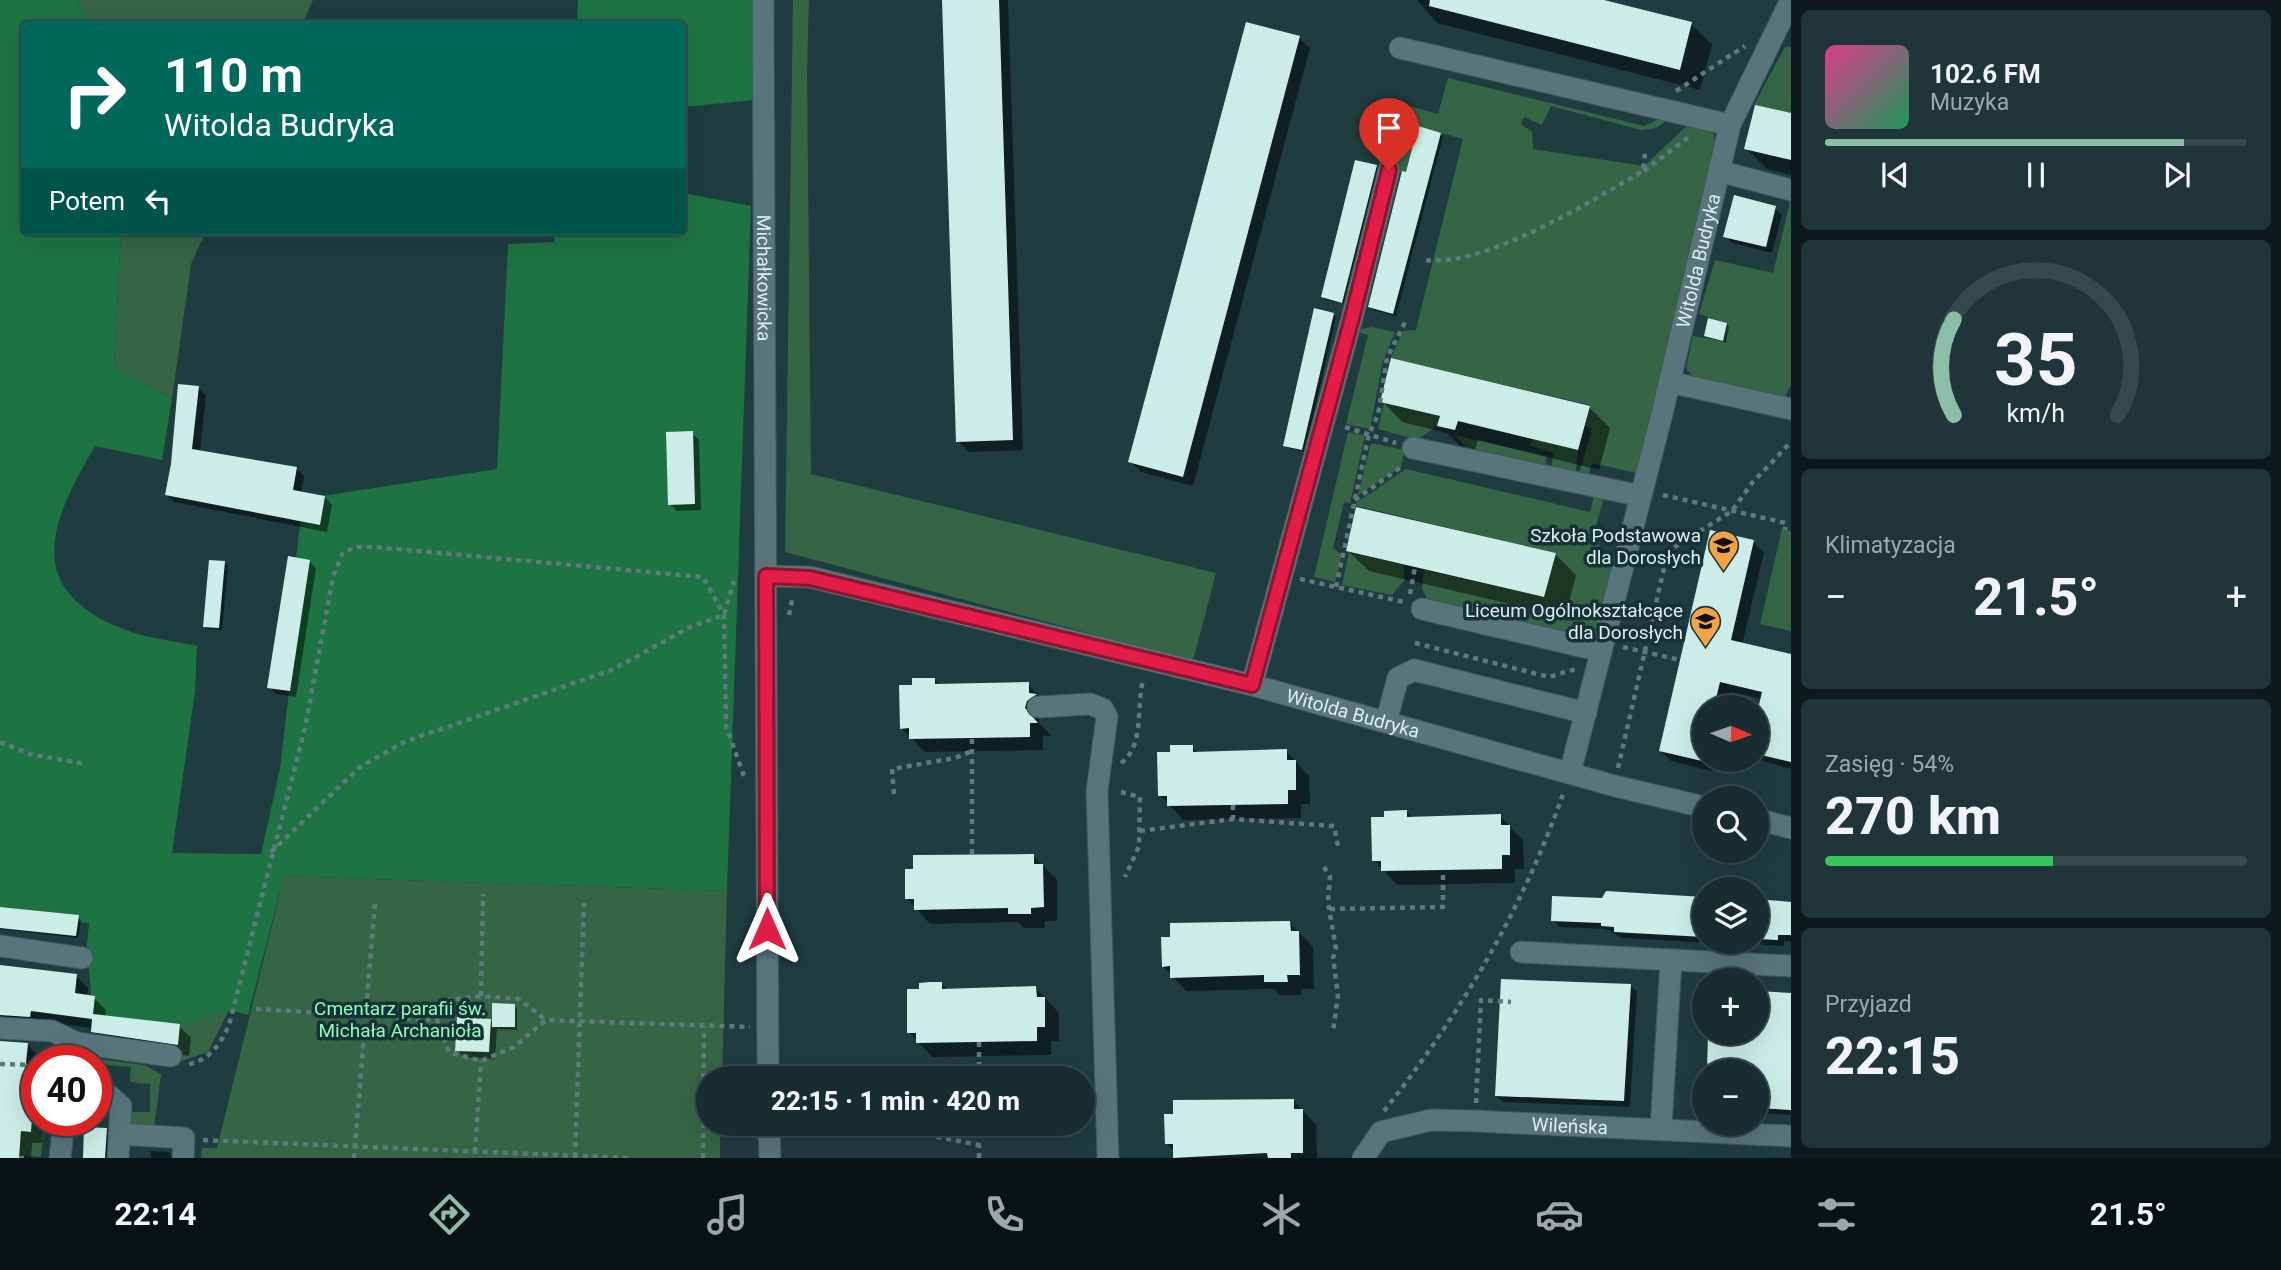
<!DOCTYPE html>
<html lang="pl">
<head>
<meta charset="utf-8">
<style>
	body { margin:0; font-family:Roboto,sans-serif; background:#203539; color:#f1f3f6; height:100vh; display:flex; flex-direction:column; font-size:26px; white-space:nowrap }
	* { box-sizing:border-box; margin:0 }
	p { font-size:23px; color:#9ea8ab }
	.icon { flex:none; width:38px; height:38px; fill:none; stroke:currentColor; stroke-width:2; stroke-linecap:round; stroke-linejoin:round }
	.map { position:relative; flex:1; overflow:hidden }
	.sheet { display:flex; flex-direction:column; gap:10px; padding:10px; background:#0d191b; width:490px }
	.sheet>* { flex:none }
	.hud { position:absolute; left:21px; top:21px; width:665px; height:214px; border-radius:7px; box-shadow:0 7px 28px #0002,0 0 0 2px #36494d; background:#00695c; color:#fff; overflow:hidden }
	.needle { width:46px; rotate:92deg }
	.buttons { position:absolute; left:1692px; top:695px; display:grid; gap:14px }
	.buttons a { display:grid; place-items:center; width:77px; height:77px; border-radius:50%; background:#172d31; box-shadow:0 7px 28px #0002,0 0 0 2px #36494d; font-size:35px }
	.speed { position:absolute; left:21px; top:1045px; display:flex; gap:14px; font-size:35px; font-weight:700; text-align:center }
	.speed>* { display:grid; place-content:center; width:91px; height:91px; border-radius:50%; background:#172d31; box-shadow:0 7px 28px #0002,0 0 0 2px #36494d; line-height:1 }
	.speed .limit { border:10px solid #d22; background:#fff; color:#111 }
	.pin { position:absolute; display:grid; place-items:center; width:60px; height:60px; color:#fff; margin:-72px -30px; border-radius:50% 50% 50% 0; rotate:-45deg; box-shadow:0 0 7px #0007 }
	.pin .icon { rotate:45deg }
	.me { position:absolute; width:77px; margin:-38px; rotate:0deg; stroke-linejoin:round; filter:drop-shadow(0 0 5px #0008) }
	.turn { display:flex; align-items:center; gap:24px; height:147px; padding:0 28px; font-size:32px }
	.turn .icon { width:91px; height:91px; stroke-width:2.5 }
	.turn b { display:block; font-size:49px; line-height:60px }
	.then { display:flex; align-items:center; height:66px; padding:0 28px; background:#0003; gap:14px; font-size:26px }
	.big { font-size:52px; font-weight:800; line-height:1.1 }
	.sheet .tile { flex:1; display:flex; flex-direction:column; justify-content:center; gap:10px; min-width:0; padding:0 24px; border-radius:10px; background:#203539 }
	.sheet .dial { align-items:center; gap:0 }
	.dial svg { height:182px; overflow:visible; fill:none; stroke:#36494d; stroke-width:7; stroke-linecap:round; text-anchor:middle }
	.dial text { fill:#f1f3f6; stroke:none }
	.song { display:flex; align-items:center; gap:21px }
	.cover { width:84px; height:84px; border-radius:10px; background:linear-gradient(135deg,hsl(330 70% 55%),hsl(150 70% 35%)) }
	.played { height:7px; border-radius:4px; background:linear-gradient(90deg,#8abfa5 85%,#36494d 85%) }
	.keys { display:flex; justify-content:space-around; direction:ltr }
	.heat { display:flex; justify-content:space-between; align-items:center; font-size:38px; direction:ltr }
	.charge { height:10px; border-radius:5px; background:linear-gradient(90deg,#34c759 54%,#36494d 0) }
	.trip { position:absolute; left:696px; top:1066px; width:399px; height:70px; border-radius:35px; background:#172d31; box-shadow:0 7px 28px #0002,0 0 0 2px #36494d; font-weight:800; line-height:70px; text-align:center }
	.menu { display:flex; height:112px; justify-content:space-around; align-items:center; background:#091214; color:#9ea8ab }
	.menu .icon { width:49px; height:49px }
	.menu .active { color:#8abfa5 }
	.menu b { font-size:32px; color:#f1f3f6 }
	main { display:flex; flex:1; min-height:0 }
	.map>svg:first-child { display:block }
	.green { fill:#366545 }
	.forest { fill:#1d7442 }
	.shadow { fill:#0007 }
	.building { fill:#ccede7 }
	.lines { fill:none; stroke-linecap:round; stroke-linejoin:round }
	.minor-casing { stroke:#3d585c; stroke-width:23 }
	.path { stroke:#60797d; stroke-width:4.5; stroke-dasharray:5 5; stroke-linecap:butt }
	.minor { stroke:#57757b; stroke-width:21 }
	.route-casing { stroke:#92132f; stroke-width:18 }
	.route { stroke:#e11d48; stroke-width:12 }
	.labels { text-anchor:middle; dominant-baseline:central; stroke-width:7; stroke-linejoin:round; paint-order:stroke }
	.street-label { font-size:19px; fill:#ddedf0; stroke:#153237 }
	.poi-label { font-size:19px; fill:#ddedf0; stroke:#153237; text-anchor:end }
	.park-label { font-size:19px; fill:#90fdb4; stroke:#153237 }
</style>
</head>
<body>
<main>
<div class="map">
<svg width="1791" height="1158" viewBox="0 0 1791 1158">
	<rect width="100%" height="100%" fill="#1f3c41"/>
	<!-- green -->
	<g class="green">
		<path d="M76,0H313L302,24H91Z"/>
		<path d="M793,0H809L807,71L811,474L1216,573L1193,661L785,552Z"/>
		<path d="M1791,46V113L1754,105L1785,47Z"/>
		<path d="M1448,78L1644,126L1669,114C1663,128 1654,129 1641,130L1551,106L1542,125L1524,117L1521,124L1532,132L1533,149L1644,166L1692,121L1714,134L1715,155L1636,473L1592,463L1587,479L1578,478L1592,428L1585,426L1590,405L1391,358L1403,331L1416,330L1463,139L1419,127L1406,174L1387,167L1402,104L1438,114Z"/>
		<path d="M1791,198V385L1783,399L1694,378L1686,368L1693,336L1723,341L1727,323L1699,314L1715,260L1773,273Z"/>
		<path d="M121,231H206L191,264L172,399L114,366Z"/>
		<path d="M1371,327L1395,332L1383,361L1370,429L1346,424L1368,335L1354,331Z"/>
		<path d="M1384,403L1440,416L1437,426L1417,440L1378,429Z"/>
		<path d="M1348,432L1365,436L1350,503L1344,502L1333,548L1342,555L1335,582L1314,577Z"/>
		<path d="M1454,435L1547,456L1544,470L1472,453Z"/>
		<path d="M1532,439L1578,450L1575,476L1550,472L1554,453L1530,446Z"/>
		<path d="M1371,443L1405,450L1401,467L1358,495Z"/>
		<path d="M1406,469L1590,512L1594,495L1604,498L1593,536L1615,568L1595,638L1429,602L1422,589L1424,570L1544,597L1556,553L1353,505Z"/>
		<path d="M1782,529L1791,531V631L1760,624Z"/>
		<path d="M1349,552L1404,565V581L1392,595L1342,585Z"/>
		<path d="M284,876L727,891L722,1078H709V1124H720V1158H201L202,1148H217Z"/>
		<path d="M229,1010L208,1052L176,1063L180,1024L215,1011Z"/>
		<path d="M68,1055L144,1065L161,1074L154,1128L131,1126L130,1112H150V1084L130,1082L131,1067L96,1064V1060H56Z"/>
		<path d="M33,1105L37,1106V1120H45L41,1157L19,1155L21,1131L31,1132Z"/>
	</g>
	<!-- forest -->
	<g class="forest">
		<path d="M0,0H76L91,24H24V231H121L114,366L172,399L162,460L95,446C51,521 21,588 123,629C146,638 173,641 197,646L195,691L172,853L261,854L280,768L289,692L290,612L303,499L497,469L508,244L554,242L555,231H682L683,193L751,206L727,891L284,876L248,1015C210,1004 210,1021 180,1024C158,1027 116,1017 93,1014L95,996L91,995L87,946L89,923L78,922V915L0,907Z"/>
		<path d="M578,0H752L755,100L683,107L682,24H577Z"/>
	</g>
	<!-- shadow -->
	<g class="shadow">
		<path d="M944,0H1008L1023,450L969,452L958,441Z"/>
		<path d="M1417,0H1597L1691,24L1712,45L1700,90L1437,23Z"/>
		<path d="M1299,38L1310,48L1193,486L1141,472L1130,461Z"/>
		<path d="M1791,115V175L1767,169L1746,148Z"/>
		<path d="M1440,134L1443,137L1396,316L1373,310L1370,307Z"/>
		<path d="M1376,167L1379,170L1345,304L1326,300L1323,297Z"/>
		<path d="M1775,208L1782,215L1772,253L1732,243L1725,236Z"/>
		<path d="M1333,314L1336,317L1305,452L1288,448L1285,445Z"/>
		<path d="M1727,324L1729,327L1726,343L1706,336Z"/>
		<path d="M198,388L206,395L200,452L297,469L304,476L301,493L325,497L332,505L327,532L174,502L167,495Z"/>
		<path d="M1382,401L1589,407L1610,428L1599,470L1478,440L1475,450L1460,446L1447,433L1402,422Z"/>
		<path d="M692,433L699,440L701,510L677,511L670,504Z"/>
		<path d="M1753,542L1764,553L1742,645L1791,656V769L1757,759V721L1762,699L1730,692L1727,707H1704V760H1715L1712,771L1671,761L1661,751Z"/>
		<path d="M1348,551L1555,554L1576,575L1565,617L1369,571Z"/>
		<path d="M309,561L316,568L296,697L276,694L269,687Z"/>
		<path d="M225,563L228,566L222,630L207,629L204,626Z"/>
		<path d="M934,679L940,686L1028,684L1042,698L1039,723L1051,736H1043V750L925,752L901,728L913,686Z"/>
		<path d="M1192,747L1198,753L1286,751L1309,776L1310,804H1301V818L1183,820L1160,795L1172,754Z"/>
		<path d="M1406,812L1413,818L1500,816L1523,841L1524,869H1515V883L1397,885L1374,860L1386,819Z"/>
		<path d="M1033,855L1057,880V921H1045V928H1024L1018,922L930,924L907,898Z"/>
		<path d="M1607,893L1704,899V942L1714,943L1622,938L1606,929L1560,927L1553,920L1603,899Z"/>
		<path d="M1757,902L1791,904V942L1784,941V946L1762,945L1757,941Z"/>
		<path d="M0,909L78,917L81,920L78,938L0,929Z"/>
		<path d="M1290,923L1313,947L1314,989H1301V995H1280L1274,989L1186,991L1163,966Z"/>
		<path d="M0,967L76,976L88,988L87,997L94,998L106,1010L105,1017L179,1026L191,1038L189,1056L105,1043L93,1028L42,1022L0,1035Z"/>
		<path d="M942,984L948,990L1036,988L1059,1013V1041H1051V1055L932,1057L909,1032L921,991Z"/>
		<path d="M1630,985L1637,992L1630,1107L1503,1102L1496,1096Z"/>
		<path d="M1757,993L1791,994V1115L1757,1113V1071H1707L1757,1032Z"/>
		<path d="M514,1006L517,1009V1030L497,1029L495,1059L464,1057L457,1050L490,1021L494,1024Z"/>
		<path d="M0,1042L27,1044L39,1056L37,1120H44L42,1143H32L31,1158H0Z"/>
		<path d="M1293,1100L1316,1125L1317,1158H1175V1152L1167,1144Z"/>
		<path d="M106,1129L109,1132L108,1158H85Z"/>
		<path d="M151,1151L169,1152L173,1158H151Z"/>
	</g>
	<!-- building -->
	<g class="building">
		<path d="M942,0H999L1013,440L956,442Z"/>
		<path d="M1430,0H1604L1692,22L1680,70L1429,6Z"/>
		<path d="M1246,22L1300,36L1183,477L1128,462Z"/>
		<path d="M1755,105L1791,113V160L1744,149Z"/>
		<path d="M1418,126L1441,133L1393,314L1368,307L1402,171L1406,172Z"/>
		<path d="M1355,160L1377,165L1342,303L1321,297Z"/>
		<path d="M1734,195L1776,206L1766,247L1723,237Z"/>
		<path d="M1314,308L1334,313L1302,450L1283,446Z"/>
		<path d="M1708,318L1727,323L1723,341L1704,336Z"/>
		<path d="M1391,358L1590,406L1578,450L1458,421L1455,430L1437,426L1440,416L1380,402Z"/>
		<path d="M178,384L199,386L192,449L297,467L293,490L325,496L320,525L165,495L171,464Z"/>
		<path d="M693,431L695,504L668,505L666,432Z"/>
		<path d="M1356,507L1556,553L1544,597L1346,551Z"/>
		<path d="M1710,530L1754,540L1731,640L1791,654V762L1757,754V713L1762,692L1720,682L1714,707H1704L1702,761L1659,751Z"/>
		<path d="M288,556L310,560L290,691L267,688Z"/>
		<path d="M209,560L225,561L219,628L203,627Z"/>
		<path d="M912,678H935V684L1029,682V693L1037,694L1027,701L1025,708L1038,723H1030V737L909,739V728L900,729L899,685H912Z"/>
		<path d="M1170,745H1193V752L1287,749V760H1296V790H1288V804L1167,806V796H1158L1157,752H1170Z"/>
		<path d="M1407,810V817L1501,814V825H1510V855H1502V869L1381,871V861H1372L1371,817H1384V811Z"/>
		<path d="M1034,854V864H1043L1044,907L1031,908V914H1008V908L914,910V899H905V869H913V855Z"/>
		<path d="M1606,891L1704,897V937L1614,932V927L1601,926V923L1551,921L1552,896L1602,898Z"/>
		<path d="M1757,899L1791,902V935H1778V940L1757,939Z"/>
		<path d="M0,907L79,915L76,936L0,928Z"/>
		<path d="M1290,921L1291,931H1299L1300,975H1287L1288,982H1264V975L1170,978V966L1162,967L1161,937H1170V923Z"/>
		<path d="M0,965L77,974L75,993L95,996L93,1014L180,1024L178,1045L91,1032L92,1019L31,1011L30,1017L0,1015Z"/>
		<path d="M1501,979L1631,984L1624,1101L1495,1096Z"/>
		<path d="M930,982H942V989L1036,986L1037,997H1045V1027H1037V1041L916,1043V1033H907V989H919V983Z"/>
		<path d="M1757,991L1791,993V1110L1757,1108V1071H1707L1708,1032H1757Z"/>
		<path d="M492,1003L515,1004V1027H492Z"/>
		<path d="M457,1017L491,1019L489,1052L455,1051Z"/>
		<path d="M0,1041L28,1043L25,1073L35,1074L31,1132L21,1131L19,1158H0Z"/>
		<path d="M1294,1099V1109H1303V1153H1291V1158H1268L1267,1153L1173,1158V1144H1165L1164,1114H1173V1100Z"/>
		<path d="M84,1127L107,1128L105,1158H83Z"/>
	</g>
	<g class="lines">
		<defs>
			<g id="minor">
				<path id="s1" d="M763,0L768,1078"/>
				<path d="M1400,48L1730,125"/>
				<path d="M1719,171L1791,190"/>
				<path d="M1669,382L1791,409"/>
				<path d="M1413,448L1641,496"/>
				<path id="s2" d="M766,576L810,577L1252,685L1615,786L1704,807"/>
				<path d="M1422,609L1601,651"/>
				<path d="M1252,685L1352,318L1389,170"/>
				<path d="M1038,707L1090,704L1103,709L1107,717L1097,791L1108,1158"/>
				<path d="M1386,722L1398,678L1414,670L1586,713"/>
				<path id="s3" d="M1570,773L1662,414L1730,125L1791,0"/>
				<path d="M1757,819L1791,828"/>
				<path d="M0,946L82,958"/>
				<path d="M1521,952L1791,966"/>
				<path d="M0,1028L52,1031L77,1043L171,1056"/>
				<path d="M96,1094L110,1096L121,1106L118,1158"/>
				<path d="M769,1124L770,1158"/>
				<path d="M1661,1128L1671,961"/>
				<path d="M119,1134L184,1138L183,1158"/>
				<path d="M60,1158L64,1120"/>
				<path id="s4" d="M1363,1158L1381,1132L1431,1120L1475,1121L1791,1136"/>
			</g>
		</defs>
		<!-- minor casing -->
		<use href="#minor" class="minor-casing"/>
		<!-- path -->
		<g class="path">
			<path d="M1676,91L1745,46"/>
			<path d="M1388,152L1400,103"/>
			<path d="M1644,171L1690,136"/>
			<path d="M1426,260C1486,267 1591,201 1643,171L1645,153"/>
			<path d="M1345,427L1396,443"/>
			<path d="M1663,495L1786,523L1785,530"/>
			<path d="M1355,500L1404,465"/>
			<path d="M1300,579L1404,602"/>
			<path d="M1336,587L1369,434L1378,415L1387,358L1406,320"/>
			<path d="M1410,594L1415,567"/>
			<path d="M789,615L792,600L796,598"/>
			<path d="M1415,643L1549,677L1576,669"/>
			<path d="M1623,647L1680,660"/>
			<path d="M0,742L30,754L84,764"/>
			<path d="M1121,763C1145,746 1136,705 1143,681"/>
			<path d="M1618,768L1668,551L1732,511L1752,483L1791,442"/>
			<path d="M1121,792L1140,797L1139,846L1125,877"/>
			<path d="M894,794L892,769L955,758L972,751"/>
			<path d="M1233,805V819"/>
			<path d="M1140,831L1233,819L1334,826L1338,846"/>
			<path d="M271,852L360,767L404,742L614,669L690,627L724,615L734,581"/>
			<path d="M972,854V738"/>
			<path d="M1324,867L1330,876L1328,902L1336,949L1333,958L1338,995L1333,1032"/>
			<path d="M1330,909L1443,907V870"/>
			<path d="M481,996L483,894"/>
			<path d="M256,1009L437,1020L449,1052L481,1061L514,1047L546,1020L750,1027"/>
			<path d="M437,1020L449,1000L481,996L519,999L546,1020"/>
			<path d="M979,1042V1078"/>
			<path d="M0,1064L37,1065"/>
			<path d="M189,1064C210,1060 221,1043 229,1025L305,728L333,577L343,552L357,547H374L703,577L724,615L726,726L744,776"/>
			<path d="M25,1065L37,1074"/>
			<path d="M33,1101H37"/>
			<path d="M1476,1103L1481,1000L1511,1002"/>
			<path d="M1384,1111C1460,1015 1524,907 1564,791"/>
			<path d="M903,1124V1130L979,1145"/>
			<path d="M203,1140L629,1158"/>
			<path d="M475,1152L481,1061"/>
			<path d="M575,1157L584,903"/>
			<path d="M19,1158H25"/>
			<path d="M354,1158L375,901"/>
			<path d="M703,1158L704,1027"/>
			<path d="M979,1158V1124"/>
		</g>
		<!-- minor -->
		<use href="#minor" class="minor"/>
	</g>
	<g class="lines">
		<defs>
			<path id="route" d="M767,929L766,576L810,578L1252,685L1352,318L1389,170"/>
		</defs>
		<!-- route casing -->
		<use href="#route" class="route-casing"/>
		<!-- route -->
		<use href="#route" class="route"/>
	</g>
	<!-- icons -->
	<defs>
		<symbol id="school-pin" viewBox="-11 -11 22 30"><path d="M0 17L-7.5 6A9.5 9.5 0 1 1 7.5 6Z" fill="#f4a344" stroke="#153237"/><path d="M0-5L7-2L0 1L-7-2ZM-4 1L0 2.5L4 1V4Q0 6-4 4Z" fill="#111"/></symbol>
	</defs>
	<g fill-rule="evenodd">
		<use href="#school-pin" x="1706" y="528" width="35" height="47"/>
		<use href="#school-pin" x="1688" y="604" width="35" height="47"/>
	</g>
	<g class="labels">
		<!-- street labels -->
		<g class="street-label">
			<text stroke="none"><textPath href="#s3" startOffset="528">Witolda Budryka</textPath></text>
			<text stroke="none"><textPath href="#s1" startOffset="278">Michałkowicka</textPath></text>
			<text stroke="none"><textPath href="#s2" startOffset="604">Witolda Budryka</textPath></text>
			<text stroke="none"><textPath href="#s4" startOffset="222">Wileńska</textPath></text>
		</g>
		<!-- poi labels -->
		<g class="poi-label">
			<text x="1701" y="535">Szkoła Podstawowa<tspan x="1701" dy="22">dla Dorosłych</tspan></text>
			<text x="1683" y="610">Liceum Ogólnokształcące<tspan x="1683" dy="22">dla Dorosłych</tspan></text>
		</g>
		<!-- park labels -->
		<g class="park-label">
			<text x="400" y="1008">Cmentarz parafii św.<tspan x="400" dy="22">Michała Archanioła</tspan></text>
		</g>
	</g>
</svg>
<div class="buttons">
<a><svg class="needle" viewBox="-14 -14 28 28"><path d="M0-13l5 13h-10z" fill="#e53935"/><path d="M0 13l5-13h-10z" fill="#9ea8ab"/></svg></a>
<a><svg class="icon" aria-label="search" viewBox="0 0 24 24"><circle cx="10" cy="10" r="6"/><path d="M15 15l6 6"/></svg></a>
<a><svg class="icon" aria-label="layers" viewBox="0 0 24 24"><path d="M12 4l9 5-9 5-9-5zM3 14l9 5 9-5"/></svg></a>
<a>+</a>
<a>−</a>
</div>
<div class="speed"><div class="limit">40</div></div>
<div class="pin" style="left:1389px;top:170px;background:#d93025"><svg class="icon" aria-label="arrive" viewBox="0 0 24 24"><path d="M6 21V4h12l-3 4 3 4H6"/></svg></div>
<svg class="me" style="left:767px;top:929px" viewBox="-20 -20 40 40"><path d="M0-17L14 15 0 8-14 15z" fill="#e11d48" stroke="#fff" stroke-width="4"/></svg>
<div class="trip">22:15 · 1 min · 420 m</div>
<div class="hud">
<div class="turn"><svg class="icon" aria-label="right" viewBox="0 0 24 24"><path d="M7 20v-9h11M14 6l5 5-5 5"/></svg><div><b>110 m</b>Witolda Budryka</div></div>
<div class="then">Potem<svg class="icon" aria-label="left" viewBox="0 0 24 24"><path d="M17 20v-9H6M10 6l-5 5 5 5"/></svg></div>
</div>
</div>
<section class="sheet">
<div class="tile">
<div class="song"><i class="cover"></i><div><b>102.6 FM</b><p>Muzyka</p></div></div>
<div class="played"></div>
<div class="keys"><svg class="icon" aria-label="previous" viewBox="0 0 24 24"><path d="M18 5L8 12l10 7zM5 5v14"/></svg><svg class="icon" aria-label="pause" viewBox="0 0 24 24"><path d="M8 5v14M16 5v14"/></svg><svg class="icon" aria-label="next" viewBox="0 0 24 24"><path d="M6 5l10 7-10 7zM19 5v14"/></svg></div>
</div>
<div class="tile dial"><svg viewBox="0 0 100 80">
<path d="M14 69A42 42 0 1 1 86 69"/>
<path d="M14 69A42 42 0 0 1 14 27" stroke="#8abfa5"/>
<text x="50" y="56" font-size="32" font-weight="700">35</text>
<text x="50" y="72" font-size="11">km/h</text>
</svg></div>
<div class="tile"><p>Klimatyzacja</p>
<div class="heat"><a>−</a><b class="big">21.5°</b><a>+</a></div>
</div>
<div class="tile"><p>Zasięg · 54%</p><b class="big">270 km</b><div class="charge"></div></div>
<div class="tile"><p>Przyjazd</p><b class="big">22:15</b></div>
</section>
</main>
<nav class="menu">
<b>22:14</b>
<svg class="icon active" aria-label="directions" viewBox="0 0 24 24"><path d="M12 3l9 9-9 9-9-9zM9 14v-3h6M13 9l2 2-2 2"/></svg>
<svg class="icon" aria-label="music" viewBox="0 0 24 24"><path d="M9 18V5l10-2v13"/><circle cx="6" cy="18" r="3"/><circle cx="16" cy="16" r="3"/></svg>
<svg class="icon" aria-label="phone" viewBox="0 0 24 24"><path d="M5 4h4l2 5-3 2q2 4 5 5l2-3 5 2v4C11 20 4 13 5 4z"/></svg>
<svg class="icon" aria-label="climate" viewBox="0 0 24 24"><path d="M12 3v18M4 7l16 10M4 17L20 7"/></svg>
<svg class="icon" aria-label="car" viewBox="0 0 24 24"><path d="M5 17H2v-5l4-1 3-4h7l3 4 3 1v5h-3M9 17h6M6 11h13"/><circle cx="7" cy="17" r="2"/><circle cx="17" cy="17" r="2"/></svg>
<svg class="icon" aria-label="filters" viewBox="0 0 24 24"><path d="M4 7h16M4 17h16"/><circle cx="9" cy="7" r="2"/><circle cx="15" cy="17" r="2"/></svg>
<b>21.5°</b>
</nav>
</body>
</html>
